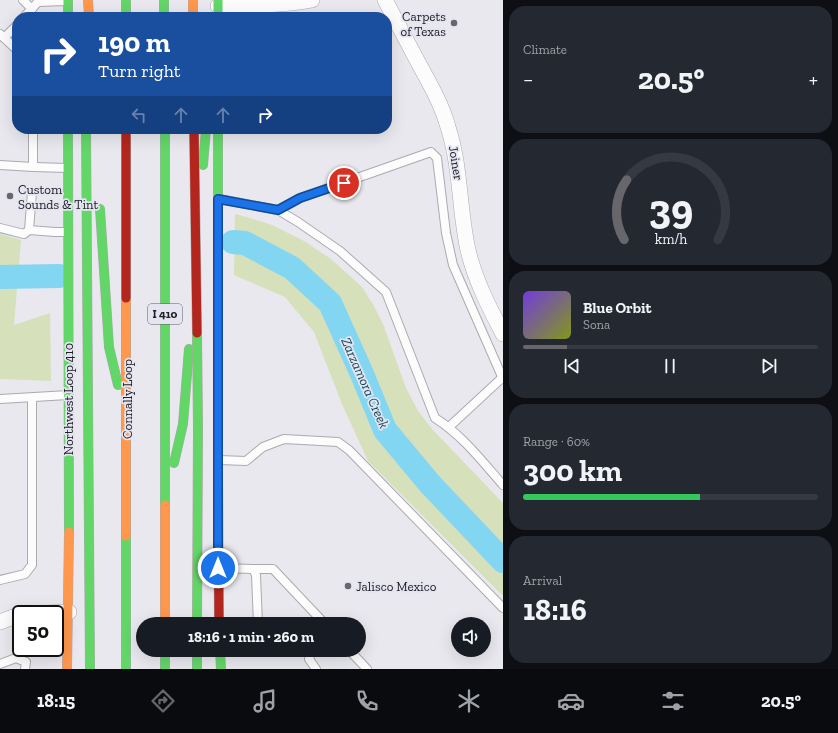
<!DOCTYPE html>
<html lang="en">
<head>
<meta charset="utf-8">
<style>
	body { margin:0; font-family:"Zilla Slab",serif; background:#242831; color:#f1f3f6; height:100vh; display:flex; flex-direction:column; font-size:15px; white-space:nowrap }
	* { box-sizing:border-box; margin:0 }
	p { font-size:13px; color:#9ea1a6 }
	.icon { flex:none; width:22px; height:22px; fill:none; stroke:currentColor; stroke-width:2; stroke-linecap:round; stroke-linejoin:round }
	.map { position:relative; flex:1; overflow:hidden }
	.panel { display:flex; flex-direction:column; gap:6px; padding:6px; background:#0d0f14; width:335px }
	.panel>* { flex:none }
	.banner { position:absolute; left:12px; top:12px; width:380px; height:122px; border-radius:16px; box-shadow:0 4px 16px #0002; background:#1a4fa0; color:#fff; overflow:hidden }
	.buttons { position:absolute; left:451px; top:617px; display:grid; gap:8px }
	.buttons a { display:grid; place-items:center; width:40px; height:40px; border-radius:50%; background:#171b24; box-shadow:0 4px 16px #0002; font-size:20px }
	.speed { position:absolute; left:12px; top:605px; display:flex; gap:8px; font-size:20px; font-weight:700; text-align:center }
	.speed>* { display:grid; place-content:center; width:52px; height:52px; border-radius:50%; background:#171b24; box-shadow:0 4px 16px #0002; line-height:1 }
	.speed .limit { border:2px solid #111; border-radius:6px; background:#fff; color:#111 }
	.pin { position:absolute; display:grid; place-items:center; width:34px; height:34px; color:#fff; margin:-17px; border:2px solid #fff; border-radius:50%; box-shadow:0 1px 4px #0007 }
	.me { position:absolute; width:44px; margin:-22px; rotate:0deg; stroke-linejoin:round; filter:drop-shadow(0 0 3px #0008) }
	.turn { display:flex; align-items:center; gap:14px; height:84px; padding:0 20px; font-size:18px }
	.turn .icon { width:52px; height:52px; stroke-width:2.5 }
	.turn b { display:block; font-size:28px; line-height:34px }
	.lanes { display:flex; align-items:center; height:38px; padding:0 20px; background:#0003; justify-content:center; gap:20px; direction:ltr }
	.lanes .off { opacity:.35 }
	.big { font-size:30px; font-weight:700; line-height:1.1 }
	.panel .widget { flex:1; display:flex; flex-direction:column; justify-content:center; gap:6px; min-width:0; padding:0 14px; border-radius:16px; background:#242831 }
	.panel .dial { align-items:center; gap:0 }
	.dial svg { height:104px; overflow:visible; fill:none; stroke:#363941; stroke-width:7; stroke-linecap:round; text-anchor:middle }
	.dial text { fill:#f1f3f6; stroke:none }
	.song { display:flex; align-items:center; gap:12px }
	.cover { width:48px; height:48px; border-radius:6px; background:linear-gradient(135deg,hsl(260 70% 55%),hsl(70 70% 35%)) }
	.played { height:4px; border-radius:2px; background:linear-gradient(90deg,#66666b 15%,#363941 15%) }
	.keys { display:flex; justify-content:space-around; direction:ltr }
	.heat { display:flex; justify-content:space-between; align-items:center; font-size:22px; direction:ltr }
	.charge { height:6px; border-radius:3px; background:linear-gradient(90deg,#34c759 60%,#363941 0) }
	.trip { position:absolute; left:136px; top:617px; width:230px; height:40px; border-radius:20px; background:#171b24; box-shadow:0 4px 16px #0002; font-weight:700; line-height:40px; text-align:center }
	.tab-bar { display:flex; height:64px; justify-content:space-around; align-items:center; background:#090b0e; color:#9ea1a6 }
	.tab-bar .icon { width:28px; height:28px }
	.tab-bar .current { color:#66666b }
	.tab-bar b { font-size:18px; color:#f1f3f6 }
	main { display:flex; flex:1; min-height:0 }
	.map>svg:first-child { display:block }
	.green { fill:#d6e0bb }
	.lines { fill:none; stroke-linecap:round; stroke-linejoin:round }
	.river { stroke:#82d6f2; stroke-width:24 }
	.lane-casing { stroke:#aaaaaf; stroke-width:10 }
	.street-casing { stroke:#aaaaaf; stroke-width:16 }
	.fast-casing { stroke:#aaaaaf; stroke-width:10 }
	.slow-casing { stroke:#aaaaaf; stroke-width:10 }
	.jam-casing { stroke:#aaaaaf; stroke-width:10 }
	.lane { stroke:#fcfcfc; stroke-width:8 }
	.street { stroke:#fcfcfc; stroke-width:15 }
	.fast { stroke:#63d668; stroke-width:9 }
	.slow { stroke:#ff974d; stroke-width:9 }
	.jam { stroke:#b3261e; stroke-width:9 }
	.fast-bridge-casing { stroke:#b6a5a8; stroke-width:10; stroke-linecap:butt }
	.jam-bridge-casing { stroke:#b6a5a8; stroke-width:10; stroke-linecap:butt }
	.fast-bridge { stroke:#63d668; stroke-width:9 }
	.jam-bridge { stroke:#b3261e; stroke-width:9 }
	.route-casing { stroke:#114b97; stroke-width:10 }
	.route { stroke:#1a73e8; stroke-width:7 }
	.poi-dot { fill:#66666b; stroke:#e5e5f1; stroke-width:1.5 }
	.labels { text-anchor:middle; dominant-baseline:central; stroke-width:3.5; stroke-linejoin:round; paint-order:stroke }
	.shield { fill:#e5e5f1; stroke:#5b5b62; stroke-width:1 }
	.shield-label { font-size:12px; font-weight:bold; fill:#202025 }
	.poi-label { font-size:13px; fill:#202025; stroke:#e5e5f1; text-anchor:start }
	.street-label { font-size:13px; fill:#202025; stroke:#e5e5f1 }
	.water-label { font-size:14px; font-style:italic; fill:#124756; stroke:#e5e5f1 }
</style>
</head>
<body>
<main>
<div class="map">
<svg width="503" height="669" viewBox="0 0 503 669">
	<rect width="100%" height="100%" fill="#e8e8ee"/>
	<!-- green -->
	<g class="green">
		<path d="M235,214L250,218L272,225L304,241L331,259L362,287L374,306L383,324L406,388L418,411L432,429L503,503V596L368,461L342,404L314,332L285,297L234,275Z"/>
		<path d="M0,234L21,240L14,325L50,313L51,381L0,379Z"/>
	</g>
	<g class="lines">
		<!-- river -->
		<g class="river">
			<path d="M233,242L245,243L292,268L330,303L362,374L385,430L430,484L503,561"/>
			<path d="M0,277L59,276"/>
		</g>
		<defs>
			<g id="lane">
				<path d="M23,0L32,9"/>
				<path d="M38,0V2L67,1"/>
				<path d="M24,17L38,2"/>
				<path d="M0,34L17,50"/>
				<path d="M4,38L17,25"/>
				<path d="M0,165L33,167V129"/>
				<path d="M33,167L68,168"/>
				<path d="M219,199L278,210L298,222L340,251L386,292L435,418C462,435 482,461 503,485"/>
				<path d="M278,210L300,198L431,152L437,158L446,233L453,265L503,379"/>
				<path d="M0,228L24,234L29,230L32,192"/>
				<path d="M29,230L55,232H68"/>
				<path d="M0,399L68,395"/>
				<path d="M449,427L503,377"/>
				<path d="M219,460L246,461L263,447L284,439L338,442L349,450L503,608"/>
				<path d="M219,568L253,569L256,575L258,624"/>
				<path d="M253,569H273L325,624"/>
				<path d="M0,580L25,574L32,565V398"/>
				<path d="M312,650L309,659L316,669"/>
				<path d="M349,650L367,669"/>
				<path d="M0,664L16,658L26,662L25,669"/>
			</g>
			<g id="street">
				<path d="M385,0C396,21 408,43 419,64C430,84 442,105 448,127C461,167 459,210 468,250C475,280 489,307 503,334"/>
				<path d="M218,6C250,5 281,6 312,0"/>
				<path d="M22,614L69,612"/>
				<path d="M0,622L21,614"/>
			</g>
			<g id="fast">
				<path d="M68,0V17"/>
				<path d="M126,0V17"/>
				<path d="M164,0V17"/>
				<path d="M218,0V17"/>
				<path d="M68,129L69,532"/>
				<path d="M86,129L90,669"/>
				<path d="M165,129V505"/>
				<path d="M218,129V473"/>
				<path d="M203,165L206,129"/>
				<path d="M100,209L109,347L118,385"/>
				<path d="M174,463L183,424L189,349"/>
				<path d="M126,536V669"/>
				<path d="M165,650V669"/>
				<path d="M197,650V669"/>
				<path d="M220,650L221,669"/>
			</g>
			<g id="slow">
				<path d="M88,0L89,17"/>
				<path d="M193,0V17"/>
				<path d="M126,298V536"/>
				<path d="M165,505V624"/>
				<path d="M67,669L69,532"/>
			</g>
			<g id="jam">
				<path d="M126,129V298"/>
				<path d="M218,473L219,624"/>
			</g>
		</defs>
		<!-- lane casing -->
		<use href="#lane" class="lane-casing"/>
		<!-- street casing -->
		<use href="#street" class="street-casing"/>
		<!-- fast casing -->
		<use href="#fast" class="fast-casing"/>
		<!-- slow casing -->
		<use href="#slow" class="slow-casing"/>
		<!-- jam casing -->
		<use href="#jam" class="jam-casing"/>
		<!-- lane -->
		<use href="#lane" class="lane"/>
		<!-- street -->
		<use href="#street" class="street"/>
		<!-- fast -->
		<use href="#fast" class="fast"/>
		<!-- slow -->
		<use href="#slow" class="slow"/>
		<!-- jam -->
		<use href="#jam" class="jam"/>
		<defs>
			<path id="fast-bridge" d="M197,333L198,428L197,624"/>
			<path id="jam-bridge" d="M194,129L197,333"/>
		</defs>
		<!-- fast-bridge casing -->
		<use href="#fast-bridge" class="fast-bridge-casing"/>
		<!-- jam-bridge casing -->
		<use href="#jam-bridge" class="jam-bridge-casing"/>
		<!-- fast-bridge -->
		<use href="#fast-bridge" class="fast-bridge"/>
		<!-- jam-bridge -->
		<use href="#jam-bridge" class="jam-bridge"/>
	</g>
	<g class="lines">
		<defs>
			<path id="route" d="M218,568V199L278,210L300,198L344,183"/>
		</defs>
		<!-- route casing -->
		<use href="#route" class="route-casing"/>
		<!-- route -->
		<use href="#route" class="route"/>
	</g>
	<!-- markers -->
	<g class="poi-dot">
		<circle cx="454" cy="23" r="4"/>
		<circle cx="10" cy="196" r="4"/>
		<circle cx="348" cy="586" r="4"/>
	</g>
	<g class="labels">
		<!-- shield labels -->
		<rect class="shield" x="148" y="304" width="34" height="20" rx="3"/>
		<g class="shield-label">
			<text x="165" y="314">I 410</text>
		</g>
		<!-- poi labels -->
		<g class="poi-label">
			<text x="446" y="16" text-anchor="end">Carpets<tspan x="446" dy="15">of Texas</tspan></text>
			<text x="18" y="189">Custom<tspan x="18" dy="15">Sounds &amp; Tint</tspan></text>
			<text x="356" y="586">Jalisco Mexico</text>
		</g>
		<!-- street labels -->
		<g class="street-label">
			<text transform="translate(456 163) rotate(81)">Joiner</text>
			<text transform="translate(68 399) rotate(-90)">Northwest Loop 410</text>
			<text transform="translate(127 399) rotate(-90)">Connally Loop</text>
		</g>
		<!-- water labels -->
		<g class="water-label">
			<text transform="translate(365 383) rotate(66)">Zarzamora Creek</text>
		</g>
	</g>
</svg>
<div class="buttons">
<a><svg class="icon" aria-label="sound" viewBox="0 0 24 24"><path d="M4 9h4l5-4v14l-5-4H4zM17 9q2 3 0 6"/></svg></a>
</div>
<div class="speed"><div class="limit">50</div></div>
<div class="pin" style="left:344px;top:183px;background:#d93025"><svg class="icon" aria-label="arrive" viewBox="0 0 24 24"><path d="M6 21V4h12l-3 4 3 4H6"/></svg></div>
<svg class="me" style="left:218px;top:568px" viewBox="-20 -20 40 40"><circle r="17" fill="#1a73e8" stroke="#fff" stroke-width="3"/><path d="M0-11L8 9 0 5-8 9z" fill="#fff"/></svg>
<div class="trip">18:16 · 1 min · 260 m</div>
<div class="banner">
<div class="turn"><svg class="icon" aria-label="right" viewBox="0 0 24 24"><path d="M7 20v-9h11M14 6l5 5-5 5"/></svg><div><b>190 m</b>Turn right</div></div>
<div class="lanes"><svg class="icon off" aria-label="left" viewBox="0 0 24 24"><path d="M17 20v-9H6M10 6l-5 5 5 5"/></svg><svg class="icon off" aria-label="ahead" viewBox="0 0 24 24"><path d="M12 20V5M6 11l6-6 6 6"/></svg><svg class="icon off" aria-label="ahead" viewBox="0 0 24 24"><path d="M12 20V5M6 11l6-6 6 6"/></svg><svg class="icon" aria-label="right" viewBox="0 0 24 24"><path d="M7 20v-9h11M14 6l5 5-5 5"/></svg></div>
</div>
</div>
<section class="panel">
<div class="widget"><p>Climate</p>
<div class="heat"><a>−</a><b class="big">20.5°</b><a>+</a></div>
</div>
<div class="widget dial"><svg viewBox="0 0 100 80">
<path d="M14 69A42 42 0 1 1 86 69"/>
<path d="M14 69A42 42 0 0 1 16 23" stroke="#66666b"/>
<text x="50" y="56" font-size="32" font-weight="700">39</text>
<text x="50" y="72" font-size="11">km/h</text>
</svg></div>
<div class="widget">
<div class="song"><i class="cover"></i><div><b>Blue Orbit</b><p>Sona</p></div></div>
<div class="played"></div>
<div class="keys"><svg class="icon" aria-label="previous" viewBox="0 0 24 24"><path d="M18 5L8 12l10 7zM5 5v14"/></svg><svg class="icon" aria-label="pause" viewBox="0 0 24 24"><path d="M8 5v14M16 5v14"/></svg><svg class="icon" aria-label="next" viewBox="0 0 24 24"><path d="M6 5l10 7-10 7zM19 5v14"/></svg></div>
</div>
<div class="widget"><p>Range · 60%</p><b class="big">300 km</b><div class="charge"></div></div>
<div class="widget"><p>Arrival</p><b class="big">18:16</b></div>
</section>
</main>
<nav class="tab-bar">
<b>18:15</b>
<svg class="icon current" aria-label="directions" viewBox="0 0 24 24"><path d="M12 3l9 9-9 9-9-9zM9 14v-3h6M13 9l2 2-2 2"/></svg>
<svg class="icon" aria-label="music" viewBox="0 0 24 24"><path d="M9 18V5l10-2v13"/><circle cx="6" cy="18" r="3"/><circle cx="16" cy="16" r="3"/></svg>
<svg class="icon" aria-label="phone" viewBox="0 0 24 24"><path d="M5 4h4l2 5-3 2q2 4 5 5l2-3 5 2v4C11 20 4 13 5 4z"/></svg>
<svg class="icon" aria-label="climate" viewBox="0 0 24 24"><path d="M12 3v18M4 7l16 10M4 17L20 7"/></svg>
<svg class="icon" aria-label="car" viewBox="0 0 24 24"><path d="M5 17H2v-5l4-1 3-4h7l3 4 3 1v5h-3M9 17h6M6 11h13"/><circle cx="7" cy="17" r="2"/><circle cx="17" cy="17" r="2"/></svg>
<svg class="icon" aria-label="filters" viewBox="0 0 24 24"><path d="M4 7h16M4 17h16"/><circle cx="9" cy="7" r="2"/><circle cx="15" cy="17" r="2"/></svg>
<b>20.5°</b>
</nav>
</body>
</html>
